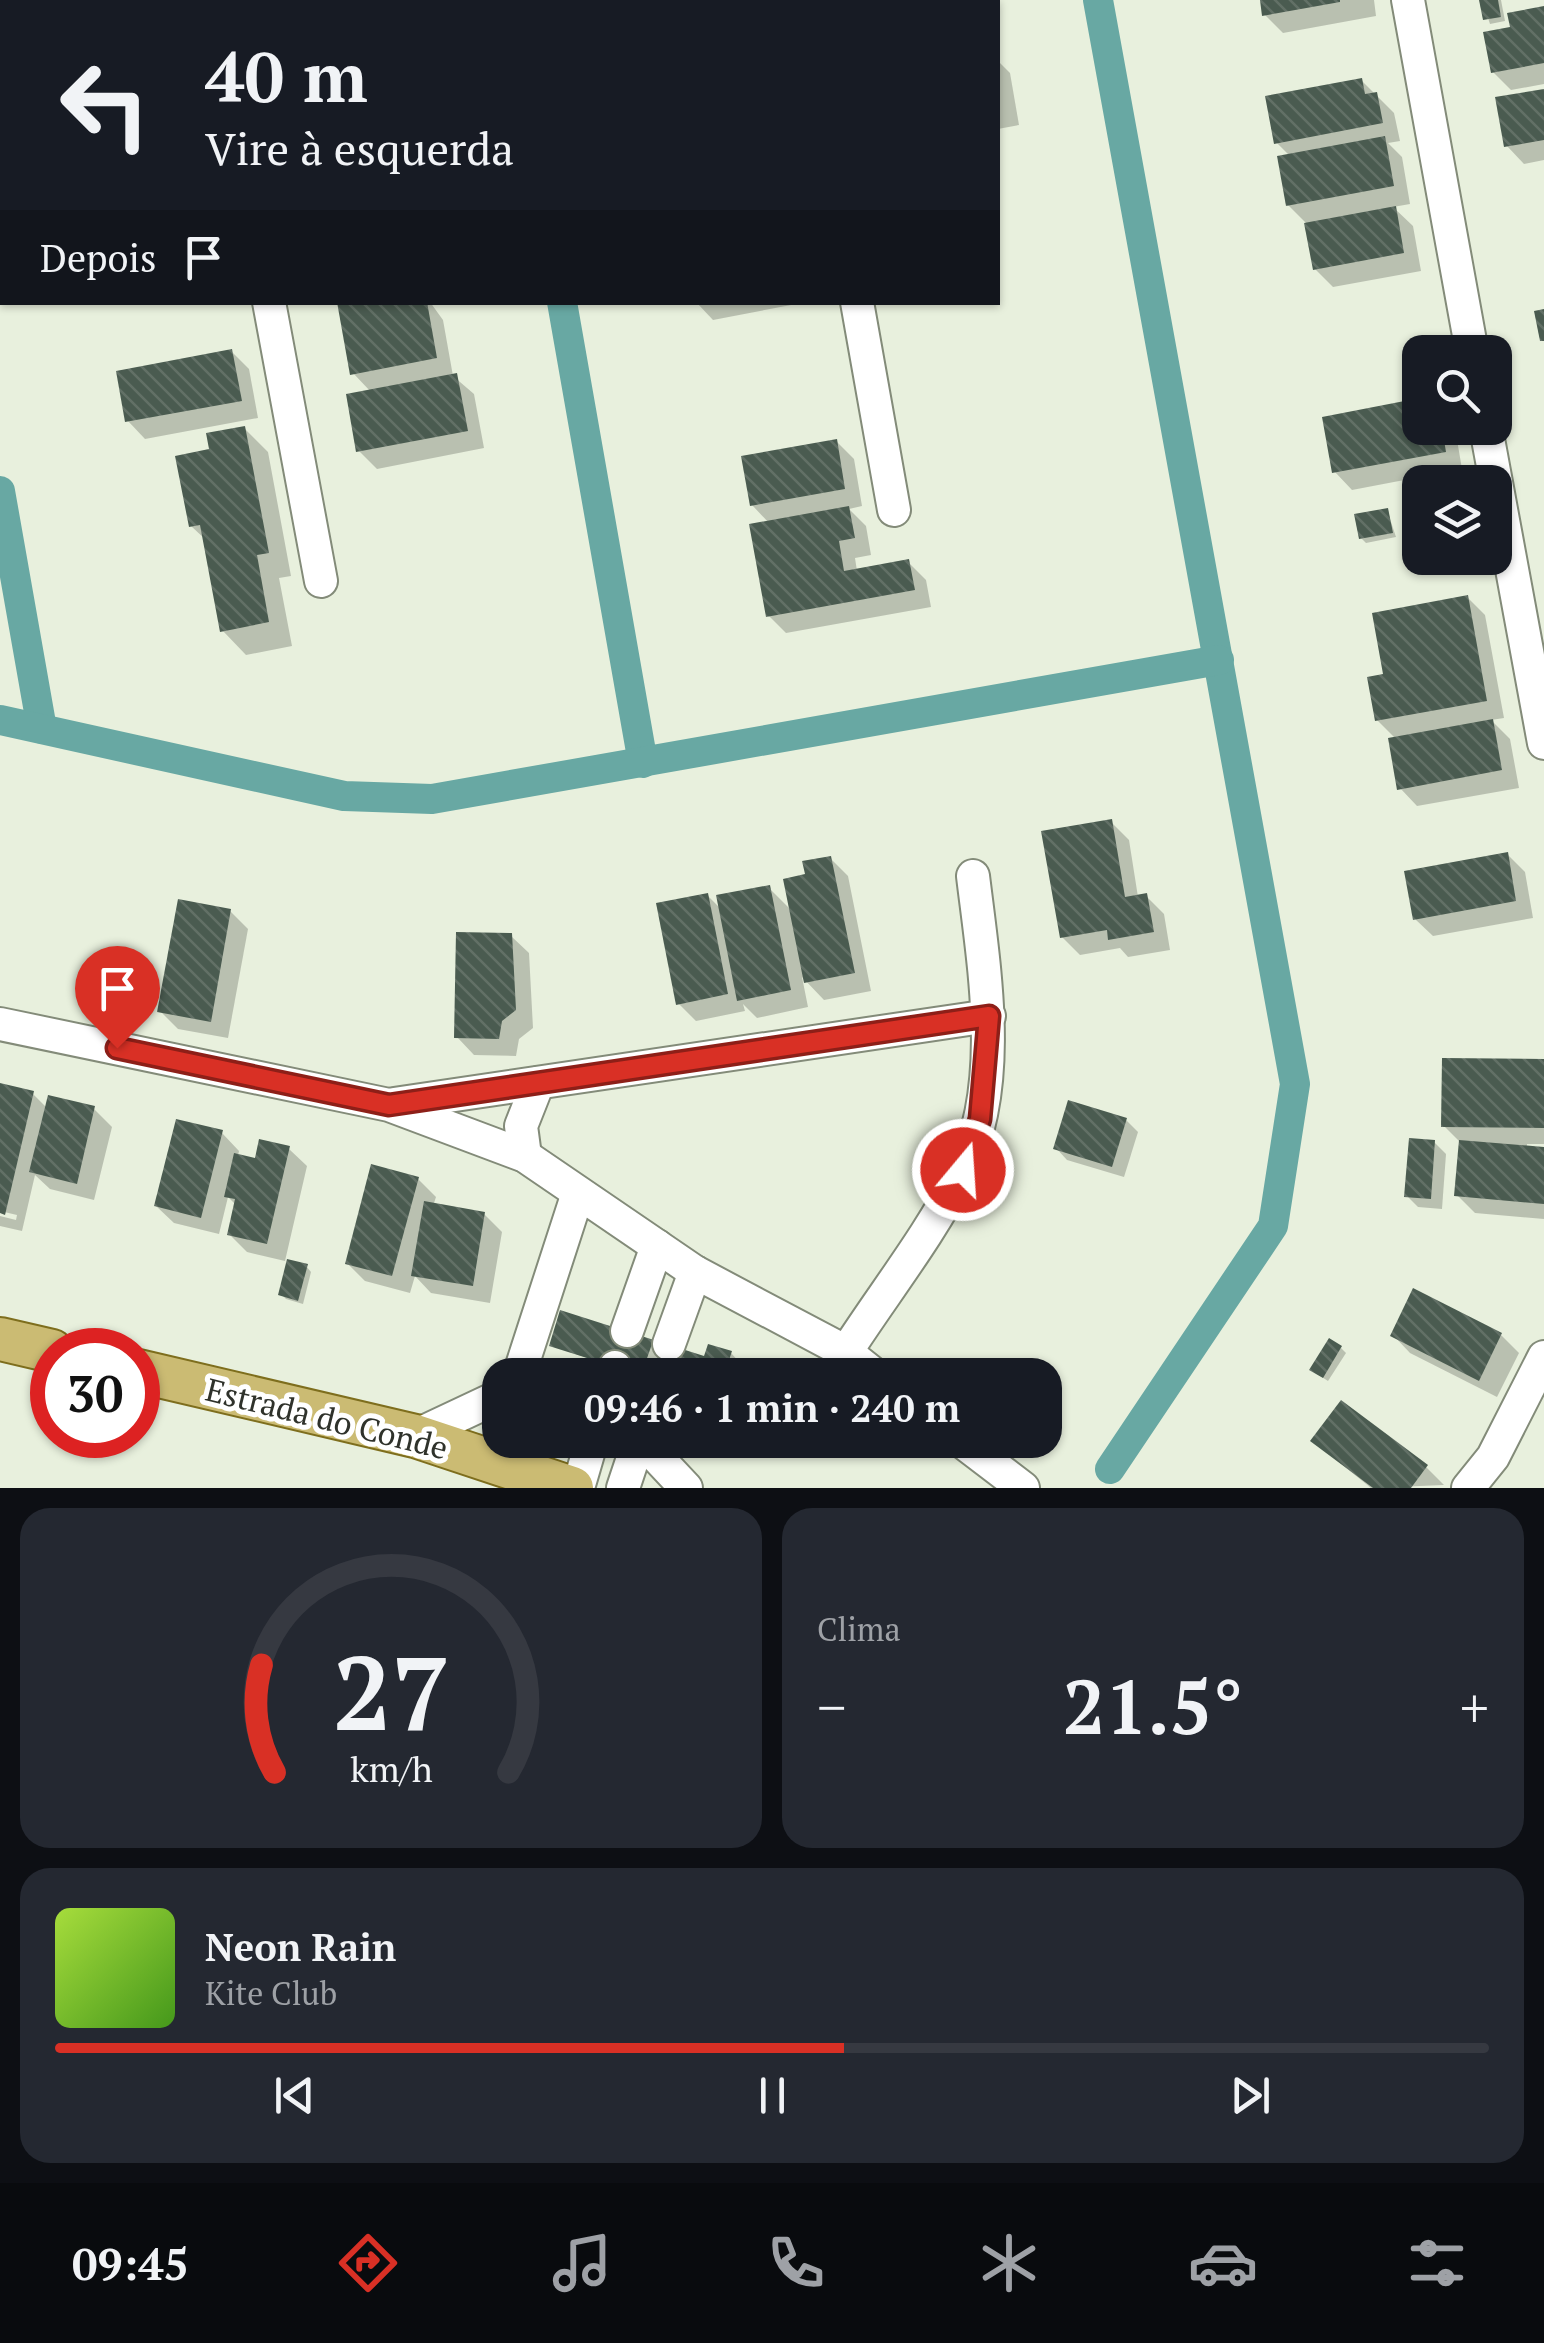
<!DOCTYPE html>
<html lang="pt">
<head>
<meta charset="utf-8">
<style>
	body { margin:0; font-family:"PT Serif",serif; background:#242831; color:#f1f3f6; height:100vh; display:flex; flex-direction:column; font-size:38px; white-space:nowrap }
	* { box-sizing:border-box; margin:0 }
	p { font-size:32px; color:#9ea1a6 }
	.icon { flex:none; width:55px; height:55px; fill:none; stroke:currentColor; stroke-width:2; stroke-linecap:round; stroke-linejoin:round }
	.map { position:relative; height:1488px; overflow:hidden }
	.details { display:flex; flex-direction:column; gap:20px; padding:20px; background:#0d0f14; flex:1 }
	.details>* { flex:none }
	.top-card { position:absolute; left:0px; top:0px; width:1000px; height:305px; box-shadow:0 2px 8px #0004; background:#171b24; color:#f1f3f6; overflow:hidden }
	.controls { position:absolute; left:1402px; top:335px; display:grid; gap:20px }
	.controls a { display:grid; place-items:center; width:110px; height:110px; border-radius:20px; background:#171b24; box-shadow:0 2px 8px #0004; font-size:50px }
	.speed { position:absolute; left:30px; top:1328px; display:flex; gap:20px; font-size:50px; font-weight:700; text-align:center }
	.speed>* { display:grid; place-content:center; width:130px; height:130px; border-radius:50%; background:#171b24; box-shadow:0 2px 8px #0004; line-height:1 }
	.speed .limit { border:15px solid #d22; background:#fff; color:#111 }
	.pin { position:absolute; display:grid; place-items:center; width:85px; height:85px; color:#fff; margin:-102px -42px; border-radius:50% 50% 50% 0; rotate:-45deg; box-shadow:0 0 10px #0007 }
	.pin .icon { rotate:45deg }
	.me { position:absolute; width:110px; margin:-55px; rotate:18deg; stroke-linejoin:round; filter:drop-shadow(0 0 8px #0008) }
	.turn { display:flex; align-items:center; gap:35px; height:210px; padding:0 40px; font-size:45px }
	.turn .icon { width:130px; height:130px; stroke-width:2.5 }
	.turn b { display:block; font-size:70px; line-height:85px }
	.then { display:flex; align-items:center; height:95px; padding:0 40px; background:#0003; gap:20px; font-size:38px }
	.big { font-size:75px; font-weight:600; line-height:1.1 }
	.details .tile { flex:1; display:flex; flex-direction:column; justify-content:center; gap:15px; min-width:0; padding:0 35px; border-radius:30px; background:#242831 }
	.details .dial { align-items:center; gap:0 }
	.dial svg { height:260px; overflow:visible; fill:none; stroke:#363941; stroke-width:7; stroke-linecap:round; text-anchor:middle }
	.dial text { fill:#f1f3f6; stroke:none }
	.song { display:flex; align-items:center; gap:30px }
	.cover { width:120px; height:120px; border-radius:15px; background:linear-gradient(135deg,hsl(80 70% 55%),hsl(100 70% 35%)) }
	.played { height:10px; border-radius:5px; background:linear-gradient(90deg,#d93025 55%,#363941 55%) }
	.keys { display:flex; justify-content:space-around; direction:ltr }
	.heat { display:flex; justify-content:space-between; align-items:center; font-size:55px; direction:ltr }
	.details .tiles { flex:1; display:grid; gap:20px; grid-template-columns:1fr 1fr }
	.tile:last-child { grid-column:span 2 }
	.trip { position:absolute; left:482px; top:1358px; width:580px; height:100px; border-radius:30px; background:#171b24; box-shadow:0 2px 8px #0004; font-weight:600; line-height:100px; text-align:center }
	.dock { display:flex; height:160px; justify-content:space-around; align-items:center; background:#090b0e; color:#9ea1a6 }
	.dock .icon { width:70px; height:70px }
	.dock .on { color:#d93025 }
	.dock b { font-size:45px; color:#f1f3f6 }
	.map>svg:first-child { display:block }
	.shadow { fill:#0003 }
	.lines { fill:none; stroke-linecap:round; stroke-linejoin:round }
	.canal { stroke:#68a8a3; stroke-width:30 }
	.building { fill:url(#building-back-hatch) }
	.minor-tunnel { stroke:#c3cab9; stroke-width:32; stroke-dasharray:32 16; stroke-linecap:butt }
	.minor-casing { stroke:#838b79; stroke-width:36 }
	.major-casing { stroke:#7e6e1d; stroke-width:46 }
	.minor { stroke:#fff; stroke-width:32 }
	.major { stroke:#cbbb73; stroke-width:42 }
	.route-casing { stroke:#8d1f18; stroke-width:25 }
	.route { stroke:#d93025; stroke-width:18 }
	.labels { text-anchor:middle; dominant-baseline:central; stroke-width:10; stroke-linejoin:round; paint-order:stroke }
	.street-label { font-size:32px; fill:#2f322b; stroke:#fff }
</style>
</head>
<body>
<div class="map">
<svg width="1544" height="1488" viewBox="0 0 1544 1488">
	<defs>
		<pattern id="building-back-hatch" width="6" height="6" patternUnits="userSpaceOnUse" patternTransform="scale(2.5)"><rect width="6" height="6" fill="#4a5b50"/><path d="M-1 5l2 2M0 0l6 6M5-1l2 2" fill="none" stroke="#627066"/></pattern>
	</defs>
	<rect width="100%" height="100%" fill="#e8f0dd"/>
	<!-- shadow -->
	<g class="shadow">
		<path d="M272,0H383V2H273Z"/>
		<path d="M886,0H990L992,2H888Z"/>
		<path d="M1262,0H1374L1376,16L1283,33L1265,15Z"/>
		<path d="M1482,0H1501L1505,21L1490,24Z"/>
		<path d="M1544,9V84L1511,90L1493,72L1513,29Z"/>
		<path d="M998,61L1010,73L1019,125L998,129Z"/>
		<path d="M1361,80L1394,113L1400,141L1388,143L1402,157L1410,204L1393,207L1413,226L1421,271L1333,287L1315,269L1307,224L1288,205L1290,156L1276,142Z"/>
		<path d="M1544,91V160L1524,164L1507,146Z"/>
		<path d="M339,302H430L443,320L453,376L474,394L484,448L377,469L359,451L371,392L353,373Z"/>
		<path d="M696,302H807L713,320Z"/>
		<path d="M231,351L249,369L258,418L145,439L128,421Z"/>
		<path d="M1420,401V428H1455L1462,469L1352,490L1335,472Z"/>
		<path d="M244,428L268,452L291,576L279,578L292,646L246,655L223,631L206,540L191,526Z"/>
		<path d="M836,441L854,459L862,506L849,509L866,526L871,555L855,558L857,571L908,562L926,580L931,607L786,633L768,615L769,523L752,505Z"/>
		<path d="M1387,510L1396,537L1366,543L1361,538Z"/>
		<path d="M1467,597L1485,615L1504,718L1491,720L1510,739L1519,788L1417,806L1400,788L1396,739L1377,720L1386,676Z"/>
		<path d="M1111,822L1129,840L1138,897L1146,896L1164,914L1170,950L1128,957L1120,948L1080,955L1062,937Z"/>
		<path d="M1507,854L1525,872L1533,918L1433,936L1415,919Z"/>
		<path d="M830,858L848,876L871,991L824,1000L802,977L808,1007L757,1018L743,1004L745,1011L696,1021L678,1003L708,896L722,910L769,888L792,911Z"/>
		<path d="M230,911L248,929L228,1038L178,1029L160,1011Z"/>
		<path d="M511,936L529,953L533,1028L519,1039L516,1056L474,1055L457,1037Z"/>
		<path d="M1544,1061V1144H1527V1148L1544,1150V1219L1475,1213L1457,1195L1461,1143L1444,1126Z"/>
		<path d="M0,1086L33,1094L47,1108L94,1109L112,1127L94,1200L50,1189L35,1175L22,1231L0,1226V1216L16,1220L17,1215L0,1211Z"/>
		<path d="M1126,1120L1138,1132L1124,1177L1067,1160L1056,1148Z"/>
		<path d="M222,1133L239,1151L238,1156L257,1161L289,1149L307,1166L285,1261L247,1252L229,1234L236,1205L228,1197L219,1234L174,1223L156,1206Z"/>
		<path d="M1434,1142L1446,1154L1442,1209L1418,1207L1407,1196Z"/>
		<path d="M418,1179L436,1197L433,1206L484,1214L502,1232L490,1303L431,1293L415,1276L410,1293L365,1281L347,1263Z"/>
		<path d="M306,1266L311,1272L303,1304L286,1299L281,1294Z"/>
		<path d="M1393,1335H1501L1519,1353L1497,1397L1410,1353Z"/>
		<path d="M551,1345L703,1358L731,1353L742,1365L739,1375H635Z"/>
		<path d="M1341,1348L1346,1353L1328,1381L1317,1374Z"/>
		<path d="M1313,1441L1426,1467L1444,1485L1371,1488Z"/>
	</g>
	<g class="lines">
		<!-- canal -->
		<g class="canal">
			<path d="M508,0V2"/>
			<path d="M1098,0L1295,1084L1273,1226L1110,1469"/>
			<path d="M562,302L643,763"/>
			<path d="M0,491L42,729"/>
			<path d="M0,720L344,796L432,799L1219,660"/>
		</g>
	</g>
	<!-- building -->
	<g class="building">
		<path d="M1260,0H1340V2L1262,16Z"/>
		<path d="M1479,0H1498L1501,17L1483,20Z"/>
		<path d="M1544,6V63L1491,73L1483,32L1510,27L1507,13Z"/>
		<path d="M1362,78L1365,94L1377,92L1383,123L1274,144L1265,96Z"/>
		<path d="M1544,89V140L1504,147L1495,97Z"/>
		<path d="M1385,136L1394,186L1286,206L1277,156Z"/>
		<path d="M1396,206L1404,253L1313,270L1304,223Z"/>
		<path d="M337,302H427L437,358L350,375Z"/>
		<path d="M1544,309V341H1540L1534,311Z"/>
		<path d="M232,349L242,401L125,422L116,371Z"/>
		<path d="M457,373L468,431L356,452L346,394Z"/>
		<path d="M1420,398V428H1442L1446,452L1332,473L1322,417Z"/>
		<path d="M245,426L269,553L257,555L269,622L220,632L200,525L189,527L175,456L209,449L206,433Z"/>
		<path d="M837,439L845,489L750,506L741,456Z"/>
		<path d="M849,506L855,538L839,541L844,571L909,559L915,590L766,617L749,524Z"/>
		<path d="M1388,508L1393,533L1359,539L1354,514Z"/>
		<path d="M1468,595L1487,701L1375,721L1367,677L1383,674L1372,613Z"/>
		<path d="M1493,719L1502,770L1397,790L1388,738Z"/>
		<path d="M1112,819L1125,897L1147,893L1154,932L1108,940L1107,930L1060,938L1041,831Z"/>
		<path d="M1508,852L1516,901L1413,920L1404,871Z"/>
		<path d="M831,856L855,973L804,983L783,879L805,874L802,861Z"/>
		<path d="M770,885L791,990L737,1001L716,895Z"/>
		<path d="M708,893L728,994L676,1005L656,903Z"/>
		<path d="M178,899L231,909L211,1022L157,1012Z"/>
		<path d="M456,932L512,933L516,1010L502,1021L499,1039L454,1038Z"/>
		<path d="M1442,1058L1544,1059V1128L1441,1127Z"/>
		<path d="M0,1083L34,1091L5,1215L0,1213Z"/>
		<path d="M48,1095L95,1106L77,1184L29,1172Z"/>
		<path d="M1068,1100L1127,1118L1112,1167L1053,1149Z"/>
		<path d="M176,1119L223,1130L201,1218L154,1206Z"/>
		<path d="M1409,1138L1435,1140L1431,1199L1404,1197Z"/>
		<path d="M259,1139L290,1146L267,1244L227,1235L235,1199L224,1197L234,1153L255,1158Z"/>
		<path d="M1459,1140L1544,1147V1204L1454,1196Z"/>
		<path d="M371,1164L419,1177L392,1276L345,1264Z"/>
		<path d="M424,1201L485,1212L473,1286L411,1276Z"/>
		<path d="M287,1259L308,1264L298,1301L278,1295Z"/>
		<path d="M1413,1288L1502,1333L1479,1381L1390,1336Z"/>
		<path d="M560,1310L704,1356L708,1344L732,1351L724,1375H641L549,1346Z"/>
		<path d="M1329,1338L1342,1346L1323,1378L1309,1370Z"/>
		<path d="M1341,1400L1428,1465L1411,1488H1373L1310,1441Z"/>
	</g>
	<g class="lines">
		<!-- minor-tunnel -->
		<path class="minor-tunnel" d="M658,1375L669,1344"/>
		<defs>
			<g id="minor">
				<path d="M212,0L213,2"/>
				<path d="M804,0V2"/>
				<path d="M1408,0L1472,352"/>
				<path d="M269,302L321,581"/>
				<path d="M857,302L894,510"/>
				<path d="M1486,428L1544,743"/>
				<path d="M0,1024L389,1105L525,1156L695,1272L846,1352L875,1375"/>
				<path d="M394,1104L989,1016"/>
				<path d="M525,1156L521,1126L538,1083"/>
				<path d="M627,1331L657,1246"/>
				<path d="M669,1344L695,1272"/>
				<path d="M846,1352C884,1293 931,1234 962,1171C1005,1085 984,967 973,876"/>
				<path d="M519,1375L578,1193"/>
				<path d="M612,1375L615,1367"/>
				<path d="M415,1436L500,1396"/>
				<path d="M641,1440L686,1488"/>
				<path d="M960,1440L1023,1488"/>
				<path d="M578,1488L592,1440"/>
				<path d="M623,1488L639,1440"/>
				<path d="M1468,1488L1493,1457L1544,1357"/>
			</g>
			<g id="major">
				<path d="M0,1339L52,1351"/>
				<path d="M138,1371L415,1436L572,1488"/>
			</g>
		</defs>
		<!-- minor casing -->
		<use href="#minor" class="minor-casing"/>
		<!-- major casing -->
		<use href="#major" class="major-casing"/>
		<!-- minor -->
		<use href="#minor" class="minor"/>
		<!-- major -->
		<use href="#major" class="major"/>
	</g>
	<g class="lines">
		<defs>
			<path id="route" d="M117,1048L389,1105L989,1016L980,1119L963,1170"/>
		</defs>
		<!-- route casing -->
		<use href="#route" class="route-casing"/>
		<!-- route -->
		<use href="#route" class="route"/>
	</g>
	<g class="labels">
		<!-- street labels -->
		<g class="street-label">
			<text transform="translate(327 1418) rotate(14)">Estrada do Conde</text>
		</g>
	</g>
</svg>
<div class="controls">
<a><svg class="icon" aria-label="search" viewBox="0 0 24 24"><circle cx="10" cy="10" r="6"/><path d="M15 15l6 6"/></svg></a>
<a><svg class="icon" aria-label="layers" viewBox="0 0 24 24"><path d="M12 4l9 5-9 5-9-5zM3 14l9 5 9-5"/></svg></a>
</div>
<div class="speed"><div class="limit">30</div></div>
<div class="pin" style="left:117px;top:1048px;background:#d93025"><svg class="icon" aria-label="arrive" viewBox="0 0 24 24"><path d="M6 21V4h12l-3 4 3 4H6"/></svg></div>
<svg class="me" style="left:963px;top:1170px" viewBox="-20 -20 40 40"><circle r="17" fill="#d93025" stroke="#fff" stroke-width="3"/><path d="M0-11L8 9 0 5-8 9z" fill="#fff"/></svg>
<div class="trip">09:46 · 1 min · 240 m</div>
<div class="top-card">
<div class="turn"><svg class="icon" aria-label="left" viewBox="0 0 24 24"><path d="M17 20v-9H6M10 6l-5 5 5 5"/></svg><div><b>40 m</b>Vire à esquerda</div></div>
<div class="then">Depois<svg class="icon" aria-label="arrive" viewBox="0 0 24 24"><path d="M6 21V4h12l-3 4 3 4H6"/></svg></div>
</div>
</div>
<section class="details">
<div class="tiles">
<div class="tile dial"><svg viewBox="0 0 100 80">
<path d="M14 69A42 42 0 1 1 86 69"/>
<path d="M14 69A42 42 0 0 1 10 36" stroke="#d93025"/>
<text x="50" y="56" font-size="32" font-weight="700">27</text>
<text x="50" y="72" font-size="11">km/h</text>
</svg></div>
<div class="tile"><p>Clima</p>
<div class="heat"><a>−</a><b class="big">21.5°</b><a>+</a></div>
</div>
<div class="tile">
<div class="song"><i class="cover"></i><div><b>Neon Rain</b><p>Kite Club</p></div></div>
<div class="played"></div>
<div class="keys"><svg class="icon" aria-label="previous" viewBox="0 0 24 24"><path d="M18 5L8 12l10 7zM5 5v14"/></svg><svg class="icon" aria-label="pause" viewBox="0 0 24 24"><path d="M8 5v14M16 5v14"/></svg><svg class="icon" aria-label="next" viewBox="0 0 24 24"><path d="M6 5l10 7-10 7zM19 5v14"/></svg></div>
</div>
</div>
</section>
<nav class="dock">
<b>09:45</b>
<svg class="icon on" aria-label="directions" viewBox="0 0 24 24"><path d="M12 3l9 9-9 9-9-9zM9 14v-3h6M13 9l2 2-2 2"/></svg>
<svg class="icon" aria-label="music" viewBox="0 0 24 24"><path d="M9 18V5l10-2v13"/><circle cx="6" cy="18" r="3"/><circle cx="16" cy="16" r="3"/></svg>
<svg class="icon" aria-label="phone" viewBox="0 0 24 24"><path d="M5 4h4l2 5-3 2q2 4 5 5l2-3 5 2v4C11 20 4 13 5 4z"/></svg>
<svg class="icon" aria-label="climate" viewBox="0 0 24 24"><path d="M12 3v18M4 7l16 10M4 17L20 7"/></svg>
<svg class="icon" aria-label="car" viewBox="0 0 24 24"><path d="M5 17H2v-5l4-1 3-4h7l3 4 3 1v5h-3M9 17h6M6 11h13"/><circle cx="7" cy="17" r="2"/><circle cx="17" cy="17" r="2"/></svg>
<svg class="icon" aria-label="filters" viewBox="0 0 24 24"><path d="M4 7h16M4 17h16"/><circle cx="9" cy="7" r="2"/><circle cx="15" cy="17" r="2"/></svg>
</nav>
</body>
</html>
